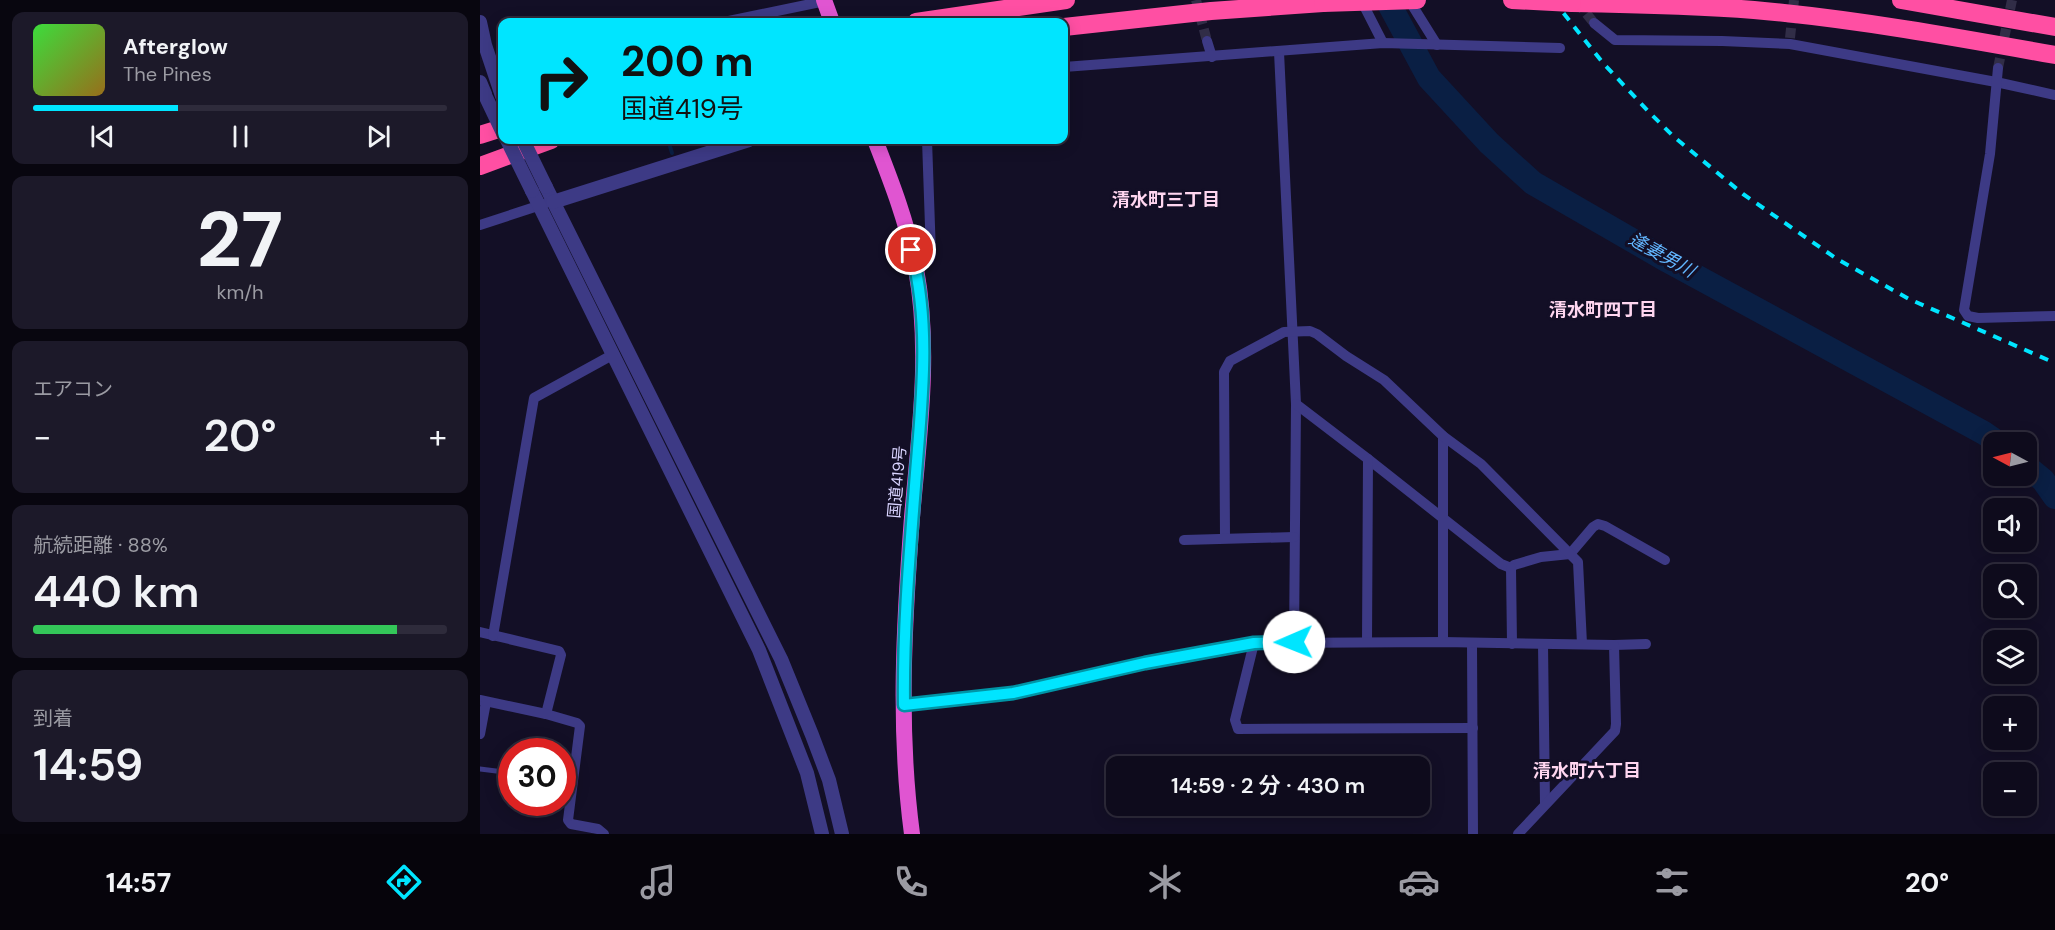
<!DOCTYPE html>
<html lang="ja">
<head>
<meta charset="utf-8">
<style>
	body { margin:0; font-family:"DM Sans","Noto Sans JP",sans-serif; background:#1c1929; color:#f1f3f6; height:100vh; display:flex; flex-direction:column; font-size:22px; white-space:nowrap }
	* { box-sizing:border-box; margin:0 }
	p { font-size:20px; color:#9b9ba3 }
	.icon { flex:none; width:33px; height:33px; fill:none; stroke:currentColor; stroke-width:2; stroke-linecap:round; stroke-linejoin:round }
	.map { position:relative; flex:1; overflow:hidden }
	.details { display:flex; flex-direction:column; gap:12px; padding:12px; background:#08060f; width:480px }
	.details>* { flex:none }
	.hud { position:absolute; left:18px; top:18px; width:570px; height:126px; border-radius:12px; box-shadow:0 3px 15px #0003,0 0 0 2px #2e2b3b; background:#00e5ff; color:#111; overflow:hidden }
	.needle { width:39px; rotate:277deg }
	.fabs { position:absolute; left:1503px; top:432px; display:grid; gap:12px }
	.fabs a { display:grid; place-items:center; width:54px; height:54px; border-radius:12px; background:#0e0b1c; box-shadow:0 3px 15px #0003,0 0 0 2px #2e2b3b; font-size:30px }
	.speed { position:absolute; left:18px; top:738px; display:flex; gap:12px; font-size:30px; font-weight:700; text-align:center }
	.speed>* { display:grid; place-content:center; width:78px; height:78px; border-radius:50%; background:#0e0b1c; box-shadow:0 3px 15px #0003,0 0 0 2px #2e2b3b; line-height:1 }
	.speed .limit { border:9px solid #d22; background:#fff; color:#111 }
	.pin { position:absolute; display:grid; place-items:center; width:51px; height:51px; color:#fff; margin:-26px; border:3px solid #fff; border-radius:50%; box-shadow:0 2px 6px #0007 }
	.me { position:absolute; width:66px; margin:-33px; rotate:269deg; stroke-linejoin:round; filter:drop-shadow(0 0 4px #0008) }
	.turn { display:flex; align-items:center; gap:21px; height:126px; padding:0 24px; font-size:27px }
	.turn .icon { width:78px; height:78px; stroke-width:2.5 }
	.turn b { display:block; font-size:42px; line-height:51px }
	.big { font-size:45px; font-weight:600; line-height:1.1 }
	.details .tile { flex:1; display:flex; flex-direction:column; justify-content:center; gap:9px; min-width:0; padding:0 21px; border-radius:12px; background:#1c1929 }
	.details .dial { align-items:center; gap:0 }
	.dial b { font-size:78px; line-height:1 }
	.song { display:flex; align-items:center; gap:18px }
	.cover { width:72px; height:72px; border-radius:9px; background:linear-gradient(135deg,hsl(120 70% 55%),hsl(40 70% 35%)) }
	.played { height:6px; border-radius:3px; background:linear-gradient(90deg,#00e5ff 35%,#2e2b3b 35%) }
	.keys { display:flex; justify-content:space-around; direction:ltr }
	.heat { display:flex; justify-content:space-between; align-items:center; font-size:33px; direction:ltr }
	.charge { height:9px; border-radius:4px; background:linear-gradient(90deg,#34c759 88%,#2e2b3b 0) }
	.trip { position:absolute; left:626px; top:756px; width:324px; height:60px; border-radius:12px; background:#0e0b1c; box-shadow:0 3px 15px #0003,0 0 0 2px #2e2b3b; font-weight:600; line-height:60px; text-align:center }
	.dock { display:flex; height:96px; justify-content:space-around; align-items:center; background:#06040b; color:#9b9ba3 }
	.dock .icon { width:42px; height:42px }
	.dock .on { color:#00e5ff }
	.dock b { font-size:27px; color:#f1f3f6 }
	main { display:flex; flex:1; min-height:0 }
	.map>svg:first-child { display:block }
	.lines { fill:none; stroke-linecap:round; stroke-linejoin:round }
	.stream { stroke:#0a1f44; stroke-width:4 }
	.river { stroke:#0a1f44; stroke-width:24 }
	.minor-tunnel { stroke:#312d47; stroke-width:10; stroke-dasharray:10 5; stroke-linecap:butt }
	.service { stroke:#3d3a85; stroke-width:5 }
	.minor { stroke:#3d3a85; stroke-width:10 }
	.tertiary { stroke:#3d3a85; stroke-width:14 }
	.trunk { stroke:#e055d1; stroke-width:16 }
	.motorway { stroke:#ff4fa3; stroke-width:18 }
	.rail { stroke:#00e5ff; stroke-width:4; stroke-dasharray:9 8; stroke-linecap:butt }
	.tertiary-bridge { stroke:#3d3a85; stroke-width:14 }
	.motorway-bridge { stroke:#ff4fa3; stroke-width:18 }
	.route-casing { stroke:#0095a6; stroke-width:15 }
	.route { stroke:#00e5ff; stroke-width:10 }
	.labels { text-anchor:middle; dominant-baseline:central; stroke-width:6; stroke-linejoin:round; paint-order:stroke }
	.street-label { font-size:16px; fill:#d9d4ff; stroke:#130f26 }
	.neighbourhood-label { font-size:18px; font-weight:bold; fill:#ffd6f0; stroke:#130f26 }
	.water-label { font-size:18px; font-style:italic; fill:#62b6ff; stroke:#130f26 }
</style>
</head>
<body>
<main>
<section class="details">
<div class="tile">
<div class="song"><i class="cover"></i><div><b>Afterglow</b><p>The Pines</p></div></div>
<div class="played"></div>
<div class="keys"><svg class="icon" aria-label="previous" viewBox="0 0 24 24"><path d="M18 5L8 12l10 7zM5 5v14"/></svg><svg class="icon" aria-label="pause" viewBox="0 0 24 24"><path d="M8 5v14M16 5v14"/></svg><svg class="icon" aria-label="next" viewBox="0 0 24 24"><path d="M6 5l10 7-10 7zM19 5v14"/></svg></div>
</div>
<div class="tile dial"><b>27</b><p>km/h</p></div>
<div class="tile"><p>エアコン</p>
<div class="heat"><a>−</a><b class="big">20°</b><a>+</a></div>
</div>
<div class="tile"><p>航続距離 · 88%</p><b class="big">440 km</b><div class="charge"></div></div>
<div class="tile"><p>到着</p><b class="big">14:59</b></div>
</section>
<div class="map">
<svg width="1575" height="834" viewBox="0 0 1575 834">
	<rect width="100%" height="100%" fill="#130f26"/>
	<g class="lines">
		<!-- stream -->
		<path class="stream" d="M188,140L192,153"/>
		<!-- river -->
		<g class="river">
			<path d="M907,0L949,78L1009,143L1053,183L1188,261L1504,433L1517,442"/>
			<path d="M1546,466L1563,480L1575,497"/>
		</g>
		<!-- minor-tunnel -->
		<g class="minor-tunnel">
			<path d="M716,0L727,41"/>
			<path d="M1097,2L1114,23"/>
			<path d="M1310,38L1314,0"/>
			<path d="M1518,68L1532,0"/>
		</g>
		<!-- service -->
		<path class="service" d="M0,769L32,773"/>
		<!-- minor -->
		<g class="minor">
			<path d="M881,0L903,43"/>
			<path d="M929,0L957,45"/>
			<path d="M244,22L345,1"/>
			<path d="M1114,23L1135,40L1242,41L1310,44L1516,82L1575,95"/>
			<path d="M727,41L732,57"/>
			<path d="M799,52L816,404L814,642"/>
			<path d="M584,67L903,43L1080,48"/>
			<path d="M1518,68L1510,154L1484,310L1488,316L1498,318L1575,316"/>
			<path d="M0,225L64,204"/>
			<path d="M436,268L449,260L451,255L447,140"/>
			<path d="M816,404L888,459L1021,564L1031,568L1034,565L1061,557L1090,554L1113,527L1118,524L1125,526L1185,560"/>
			<path d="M963,436V642"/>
			<path d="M745,537L744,372L750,361L804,332L830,331L837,334L866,356L904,380L963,436L1001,464L1098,562L1102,644"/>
			<path d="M704,540L814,537"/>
			<path d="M1031,568L1032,644"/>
			<path d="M0,632L79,651L81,655L66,714"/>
			<path d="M13,636L54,398L134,354"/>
			<path d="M887,642L888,459"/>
			<path d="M774,643L755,720L758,729L993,728"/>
			<path d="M992,644L993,834"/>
			<path d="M1063,644L1065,804"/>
			<path d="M1134,645L1166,644"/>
			<path d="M0,700L66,714L97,723L100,726L88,820L91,824L118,829L124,834"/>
			<path d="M424,705L533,693L705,655L774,643L963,642L1134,645L1136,724L1135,731L1038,834"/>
			<path d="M0,734L6,702"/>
		</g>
		<!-- tertiary -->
		<g class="tertiary">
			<path d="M0,22L5,45L22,96"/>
			<path d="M0,82L5,94"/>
			<path d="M66,187L301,659L332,735L349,780L362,834"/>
			<path d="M52,191L279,650L327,773L342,834"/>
			<path d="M73,202L269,140"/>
		</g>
		<!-- trunk -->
		<g class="trunk">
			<path d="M344,0L352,22"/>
			<path d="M395,140C411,181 428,224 436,269C451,350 439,436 432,517C424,623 418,729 432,834"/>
		</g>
		<!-- motorway -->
		<g class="motorway">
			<path d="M1421,0L1575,27"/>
			<path d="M1092,3C1153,4 1214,5 1274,10C1375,19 1475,37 1575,55"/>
			<path d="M436,22L586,0"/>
			<path d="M584,27L731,11L843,3"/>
			<path d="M0,135L22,128"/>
			<path d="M0,166L71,140"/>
		</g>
		<!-- rail -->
		<path class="rail" d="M1073,0L1123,63L1168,111L1193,136L1263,194L1357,259L1429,299L1575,363"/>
		<!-- tertiary-bridge -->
		<g class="tertiary-bridge">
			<path d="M4,93L22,131"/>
			<path d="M27,140L52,191"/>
			<path d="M43,140L66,187"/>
		</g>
		<!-- motorway-bridge -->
		<g class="motorway-bridge">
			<path d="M1032,0L1092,3"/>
			<path d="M843,3L937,0"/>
		</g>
	</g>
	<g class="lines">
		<defs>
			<path id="route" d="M431,250C451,322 442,399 436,473C430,550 423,627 424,705L533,693L665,663L774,643L814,642"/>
		</defs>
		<!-- route casing -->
		<use href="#route" class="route-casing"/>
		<!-- route -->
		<use href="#route" class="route"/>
	</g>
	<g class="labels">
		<!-- street labels -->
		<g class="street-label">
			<text transform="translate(417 482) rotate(-85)">国道419号</text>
		</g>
		<!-- neighbourhood labels -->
		<g class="neighbourhood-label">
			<text x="686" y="200">清水町三丁目</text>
			<text x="1123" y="310">清水町四丁目</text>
			<text x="1107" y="771">清水町六丁目</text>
		</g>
		<!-- water labels -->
		<g class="water-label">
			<text transform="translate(1182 255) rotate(29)">逢妻男川</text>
		</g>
	</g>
</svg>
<div class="fabs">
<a><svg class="needle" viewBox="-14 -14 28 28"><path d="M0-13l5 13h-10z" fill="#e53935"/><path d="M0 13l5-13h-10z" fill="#9b9ba3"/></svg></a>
<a><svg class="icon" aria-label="sound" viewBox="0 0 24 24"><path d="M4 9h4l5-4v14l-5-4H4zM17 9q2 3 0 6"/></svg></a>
<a><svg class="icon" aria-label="search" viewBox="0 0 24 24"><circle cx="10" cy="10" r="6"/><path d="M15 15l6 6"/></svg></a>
<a><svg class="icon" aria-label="layers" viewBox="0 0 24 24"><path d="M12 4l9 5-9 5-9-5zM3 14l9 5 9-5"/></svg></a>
<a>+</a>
<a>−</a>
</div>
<div class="speed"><div class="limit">30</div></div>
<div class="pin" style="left:431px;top:250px;background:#d93025"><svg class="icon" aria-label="arrive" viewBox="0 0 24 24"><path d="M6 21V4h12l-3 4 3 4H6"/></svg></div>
<svg class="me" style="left:814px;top:642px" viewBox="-20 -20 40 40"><circle r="19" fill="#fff"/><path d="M0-13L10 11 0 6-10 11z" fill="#00e5ff"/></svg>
<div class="trip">14:59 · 2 分 · 430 m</div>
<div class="hud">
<div class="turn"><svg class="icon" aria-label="right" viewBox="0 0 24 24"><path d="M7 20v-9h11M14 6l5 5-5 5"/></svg><div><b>200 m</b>国道419号</div></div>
</div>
</div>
</main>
<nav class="dock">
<b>14:57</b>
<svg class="icon on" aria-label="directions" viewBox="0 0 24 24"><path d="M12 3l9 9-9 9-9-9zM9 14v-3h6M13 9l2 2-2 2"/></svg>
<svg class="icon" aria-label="music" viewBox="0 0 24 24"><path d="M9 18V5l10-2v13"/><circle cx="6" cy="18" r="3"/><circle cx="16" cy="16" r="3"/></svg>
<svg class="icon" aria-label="phone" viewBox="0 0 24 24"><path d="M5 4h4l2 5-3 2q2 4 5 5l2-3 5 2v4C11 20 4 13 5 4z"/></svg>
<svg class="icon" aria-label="climate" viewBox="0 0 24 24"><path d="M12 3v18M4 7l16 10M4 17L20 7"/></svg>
<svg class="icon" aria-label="car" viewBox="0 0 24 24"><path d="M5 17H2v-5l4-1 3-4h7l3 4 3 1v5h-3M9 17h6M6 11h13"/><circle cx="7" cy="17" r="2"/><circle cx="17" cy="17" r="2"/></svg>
<svg class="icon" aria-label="filters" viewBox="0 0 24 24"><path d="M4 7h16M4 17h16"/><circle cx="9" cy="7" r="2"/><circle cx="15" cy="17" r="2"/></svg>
<b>20°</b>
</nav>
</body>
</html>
